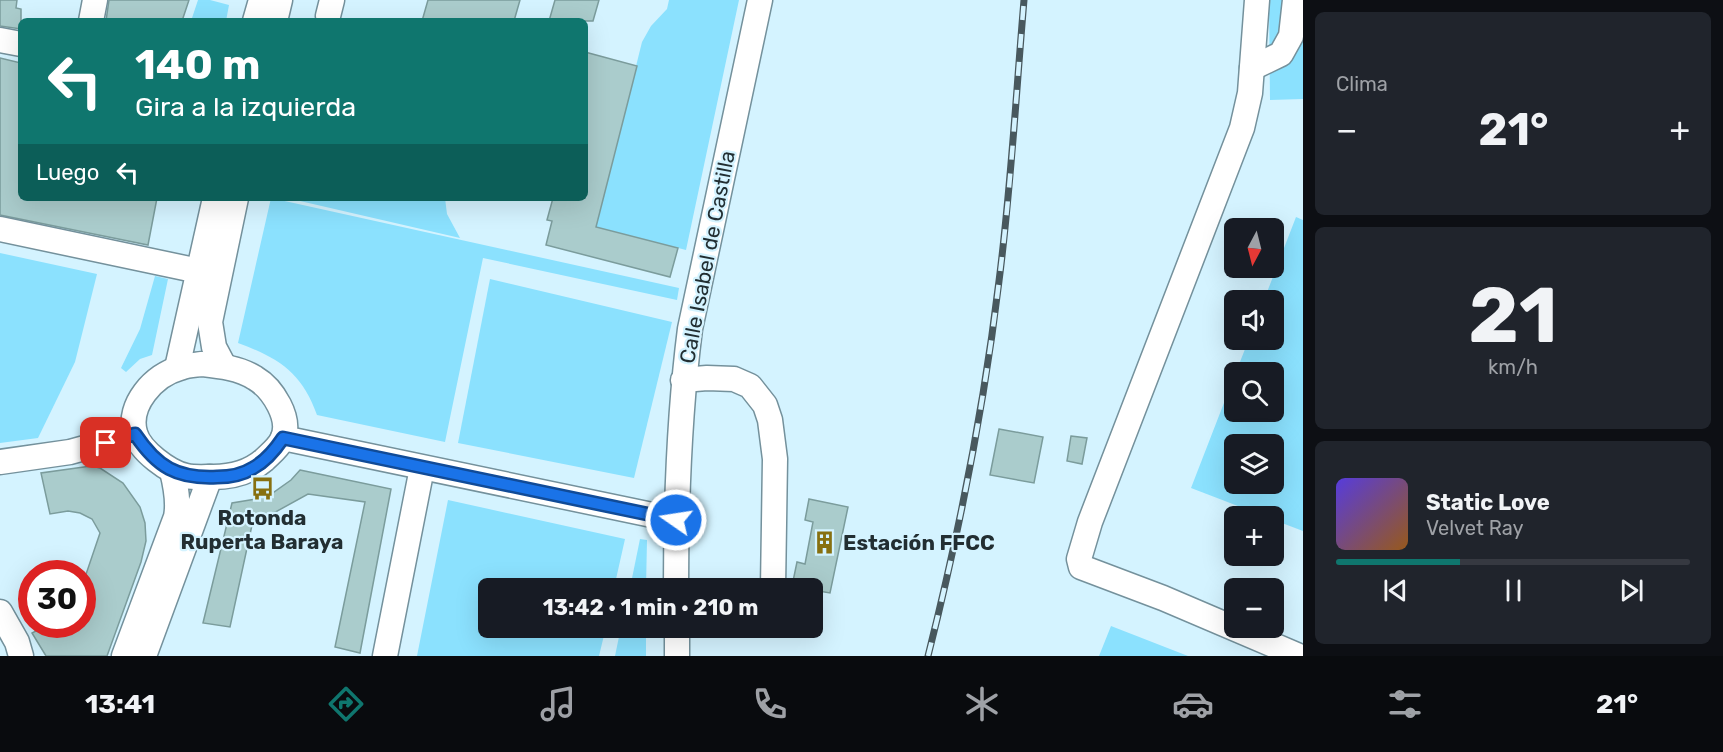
<!DOCTYPE html>
<html lang="es">
<head>
<meta charset="utf-8">
<style>
	body { margin:0; font-family:Rubik,sans-serif; background:#20242c; color:#f1f3f6; height:100vh; display:flex; flex-direction:column; font-size:22px; white-space:nowrap }
	* { box-sizing:border-box; margin:0 }
	p { font-size:20px; color:#9ea1a6 }
	.icon { flex:none; width:33px; height:33px; fill:none; stroke:currentColor; stroke-width:2; stroke-linecap:round; stroke-linejoin:round }
	.map { position:relative; flex:1; overflow:hidden }
	.panel { display:flex; flex-direction:column; gap:12px; padding:12px; background:#0d0f14; width:420px }
	.panel>* { flex:none }
	.banner { position:absolute; left:18px; top:18px; width:570px; height:183px; border-radius:9px; box-shadow:0 6px 24px #0002; background:#0f766e; color:#fff; overflow:hidden }
	.needle { width:39px; rotate:187deg }
	.tools { position:absolute; left:1224px; top:218px; display:grid; gap:12px }
	.tools a { display:grid; place-items:center; width:60px; height:60px; border-radius:9px; background:#171b24; box-shadow:0 6px 24px #0002; font-size:30px }
	.speed { position:absolute; left:18px; top:560px; display:flex; gap:12px; font-size:30px; font-weight:700; text-align:center }
	.speed>* { display:grid; place-content:center; width:78px; height:78px; border-radius:50%; background:#171b24; box-shadow:0 6px 24px #0002; line-height:1 }
	.speed .limit { border:9px solid #d22; background:#fff; color:#111 }
	.pin { position:absolute; display:grid; place-items:center; width:51px; height:51px; color:#fff; margin:-26px; border-radius:12px; box-shadow:0 3px 9px #0006 }
	.me { position:absolute; width:66px; margin:-33px; rotate:283deg; stroke-linejoin:round; filter:drop-shadow(0 0 4px #0008) }
	.turn { display:flex; align-items:center; gap:21px; height:126px; padding:0 18px; font-size:27px }
	.turn .icon { width:78px; height:78px; stroke-width:2.5 }
	.turn b { display:block; font-size:42px; line-height:51px }
	.then { display:flex; align-items:center; height:57px; padding:0 18px; background:#0003; gap:12px; font-size:22px }
	.big { font-size:45px; font-weight:700; line-height:1.1 }
	.panel .card { flex:1; display:flex; flex-direction:column; justify-content:center; gap:9px; min-width:0; padding:0 21px; border-radius:9px; background:#20242c }
	.panel .dial { align-items:center; gap:0 }
	.dial b { font-size:78px; line-height:1 }
	.song { display:flex; align-items:center; gap:18px }
	.cover { width:72px; height:72px; border-radius:9px; background:linear-gradient(135deg,hsl(250 70% 55%),hsl(30 70% 35%)) }
	.played { height:6px; border-radius:3px; background:linear-gradient(90deg,#0f766e 35%,#363941 35%) }
	.keys { display:flex; justify-content:space-around; direction:ltr }
	.heat { display:flex; justify-content:space-between; align-items:center; font-size:33px; direction:ltr }
	.trip { position:absolute; left:478px; top:578px; width:345px; height:60px; border-radius:9px; background:#171b24; box-shadow:0 6px 24px #0002; font-weight:700; line-height:60px; text-align:center }
	.tabs { display:flex; height:96px; justify-content:space-around; align-items:center; background:#090b0e; color:#9ea1a6 }
	.tabs .icon { width:42px; height:42px }
	.tabs .on { color:#0f766e }
	.tabs b { font-size:27px; color:#f1f3f6 }
	main { display:flex; flex:1; min-height:0 }
	.map>svg:first-child { display:block }
	.green { fill:#8be1fe; fill-rule:evenodd }
	.building { fill:#acc; stroke:#7b9c9c; stroke-width:1.5 }
	.lines { fill:none; stroke-linecap:round; stroke-linejoin:round }
	.minor-casing { stroke:#74919c; stroke-width:27 }
	.minor { stroke:#fff; stroke-width:24 }
	.rail-casing { stroke:#48585e; stroke-width:7 }
	.rail { stroke:#d4f3ff; stroke-width:4.5; stroke-dasharray:14; stroke-linecap:butt }
	.route-casing { stroke:#114b97; stroke-width:15 }
	.route { stroke:#1a73e8; stroke-width:10 }
	.labels { text-anchor:middle; dominant-baseline:central; stroke-width:4.5; stroke-linejoin:round; paint-order:stroke }
	.street-label { font-size:21px; fill:#222e32; stroke:#d4f3ff }
	.poi-label { font-size:21px; font-weight:bold; fill:#222e32; stroke:#d4f3ff }
</style>
</head>
<body>
<main>
<div class="map">
<svg width="1303" height="656" viewBox="0 0 1303 656">
	<rect width="100%" height="100%" fill="#d4f3ff"/>
	<!-- green -->
	<g class="green">
		<path d="M198,0H210L229,5L226,21H191Z"/>
		<path d="M669,0H739L686,250L596,227L642,42L651,26L667,9Z"/>
		<path d="M1269,0H1303V99L1270,100Z"/>
		<path d="M271,198L679,288L677,300L483,258L445,442L317,415C302,373 279,358 238,343Z"/>
		<path d="M287,198H445L447,214L460,238Z"/>
		<path d="M1296,217L1303,220V531L1274,520V516H1264L1191,488L1234,377V411H1274V372H1236L1249,339H1274V300H1264ZM1234,444H1274V483H1234Z"/>
		<path d="M0,253L97,274L75,362L38,438L0,443Z"/>
		<path d="M155,276L168,279L152,355L140,359L126,372L121,368L140,329Z"/>
		<path d="M490,279L672,322L634,478L458,443Z"/>
		<path d="M448,500L625,539L614,588H489V627H606L599,656H417Z"/>
		<path d="M640,539L647,540L646,588H630Z"/>
		<path d="M1111,626L1188,656H1099Z"/>
		<path d="M621,627H646V656H615Z"/>
	</g>
	<!-- building -->
	<g class="building">
		<path d="M0,0H17L16,8L21,9V29L0,26Z"/>
		<path d="M109,0H189L182,21H106Z"/>
		<path d="M428,0H520L514,21H422Z"/>
		<path d="M555,0H599L593,21H549Z"/>
		<path d="M585,52L637,66L596,227L678,248L670,277L546,245L552,221L547,220L553,198H585Z"/>
		<path d="M0,58L21,63V198H157L148,245L0,215Z"/>
		<path d="M999,429L1043,437L1034,483L990,475Z"/>
		<path d="M1071,436L1087,438L1082,464L1067,461Z"/>
		<path d="M91,466L100,468L123,483L140,507L145,523L146,541L141,562L107,656H46L32,633L49,624H82V586L100,533L92,519L80,513L68,511L50,514L41,473Z"/>
		<path d="M300,470L391,489L360,653L335,647L365,502L308,494L252,525L230,627L203,623L232,503L256,499L274,492L291,480Z"/>
		<path d="M809,499L848,507L830,593L813,590V588L792,586L797,562L805,564L813,522L805,520Z"/>
	</g>
	<g class="lines">
		<defs>
			<g id="minor">
				<path d="M1257,0L1250,93L1242,128L1090,522L1079,559L1081,567L1163,598L1299,656"/>
				<path d="M328,16L332,0"/>
				<path d="M91,21L95,0"/>
				<path d="M255,21L261,0"/>
				<path d="M275,21L280,0"/>
				<path d="M0,40L21,44"/>
				<path d="M1252,68L1281,54L1291,36L1295,0"/>
				<path d="M0,229L199,271"/>
				<path d="M202,364C220,366 239,368 255,378C272,388 293,419 282,440C278,448 270,454 264,460C249,473 232,477 213,477C205,477 195,478 186,476C169,472 140,451 135,433C127,405 154,375 180,368C187,365 195,365 202,364Z"/>
				<path d="M224,366L214,347L210,322L236,198"/>
				<path d="M177,368L215,198"/>
				<path d="M683,380L707,378L734,379L750,386L765,405L770,420L775,459L773,588"/>
				<path d="M283,438L676,520"/>
				<path d="M0,462L70,452L135,434"/>
				<path d="M676,588C676,501 679,415 690,329L760,0"/>
				<path d="M0,612L17,642L21,656"/>
				<path d="M677,627V656"/>
				<path d="M124,656L176,517C179,502 176,487 172,471"/>
				<path d="M144,656L210,477"/>
				<path d="M385,656L422,468"/>
			</g>
		</defs>
		<!-- minor casing -->
		<use href="#minor" class="minor-casing"/>
		<!-- minor -->
		<use href="#minor" class="minor"/>
		<defs>
			<path id="rail" d="M928,656C959,533 984,407 999,281C1011,188 1016,94 1024,0"/>
		</defs>
		<!-- rail casing -->
		<use href="#rail" class="rail-casing"/>
		<!-- rail -->
		<use href="#rail" class="rail"/>
	</g>
	<g class="lines">
		<defs>
			<path id="route" d="M106,443L135,434C157,467 177,479 217,477C230,477 242,475 253,468C266,461 275,450 283,438L676,520"/>
		</defs>
		<!-- route casing -->
		<use href="#route" class="route-casing"/>
		<!-- route -->
		<use href="#route" class="route"/>
	</g>
	<!-- icons -->
	<defs>
		<symbol id="bus-bare" viewBox="-9 -9 18 18"><path d="M-5-6H5V4H4V6H2V4H-2V6H-4V4H-5ZM-3.5-4V0h7V-4ZM-3.5 1.2v1.5H-2V1.2ZM2 1.2v1.5H3.5V1.2Z" fill="#877010" stroke="#d4f3ff" stroke-width="2.5" paint-order="stroke"/></symbol>
		<symbol id="building-bare" viewBox="-9 -9 18 18"><path d="M-4-6H4V6H1V3H-1V6H-4ZM-2.5-4.3h1.7v1.8h-1.7ZM.8-4.3h1.7v1.8H.8ZM-2.5-1h1.7V.8h-1.7ZM.8-1h1.7V.8H.8Z" fill="#877010" stroke="#d4f3ff" stroke-width="2.5" paint-order="stroke"/></symbol>
	</defs>
	<g fill-rule="evenodd">
		<use href="#bus-bare" x="246" y="472" width="33" height="33"/>
		<use href="#building-bare" x="808" y="526" width="33" height="33"/>
	</g>
	<g class="labels">
		<!-- street labels -->
		<g class="street-label">
			<text transform="translate(707 257) rotate(-79)">Calle Isabel de Castilla</text>
		</g>
		<!-- poi labels -->
		<g class="poi-label">
			<text x="262" y="517">Rotonda<tspan x="262" dy="24">Ruperta Baraya</tspan></text>
			<text x="843" y="542" text-anchor="start">Estación FFCC</text>
		</g>
	</g>
</svg>
<div class="tools">
<a><svg class="needle" viewBox="-14 -14 28 28"><path d="M0-13l5 13h-10z" fill="#e53935"/><path d="M0 13l5-13h-10z" fill="#9ea1a6"/></svg></a>
<a><svg class="icon" aria-label="sound" viewBox="0 0 24 24"><path d="M4 9h4l5-4v14l-5-4H4zM17 9q2 3 0 6"/></svg></a>
<a><svg class="icon" aria-label="search" viewBox="0 0 24 24"><circle cx="10" cy="10" r="6"/><path d="M15 15l6 6"/></svg></a>
<a><svg class="icon" aria-label="layers" viewBox="0 0 24 24"><path d="M12 4l9 5-9 5-9-5zM3 14l9 5 9-5"/></svg></a>
<a>+</a>
<a>−</a>
</div>
<div class="speed"><div class="limit">30</div></div>
<div class="pin" style="left:106px;top:443px;background:#d93025"><svg class="icon" aria-label="arrive" viewBox="0 0 24 24"><path d="M6 21V4h12l-3 4 3 4H6"/></svg></div>
<svg class="me" style="left:676px;top:520px" viewBox="-20 -20 40 40"><circle r="17" fill="#1a73e8" stroke="#fff" stroke-width="3"/><path d="M0-11L8 9 0 5-8 9z" fill="#fff"/></svg>
<div class="trip">13:42 · 1 min · 210 m</div>
<div class="banner">
<div class="turn"><svg class="icon" aria-label="left" viewBox="0 0 24 24"><path d="M17 20v-9H6M10 6l-5 5 5 5"/></svg><div><b>140 m</b>Gira a la izquierda</div></div>
<div class="then">Luego<svg class="icon" aria-label="left" viewBox="0 0 24 24"><path d="M17 20v-9H6M10 6l-5 5 5 5"/></svg></div>
</div>
</div>
<section class="panel">
<div class="card"><p>Clima</p>
<div class="heat"><a>−</a><b class="big">21°</b><a>+</a></div>
</div>
<div class="card dial"><b>21</b><p>km/h</p></div>
<div class="card">
<div class="song"><i class="cover"></i><div><b>Static Love</b><p>Velvet Ray</p></div></div>
<div class="played"></div>
<div class="keys"><svg class="icon" aria-label="previous" viewBox="0 0 24 24"><path d="M18 5L8 12l10 7zM5 5v14"/></svg><svg class="icon" aria-label="pause" viewBox="0 0 24 24"><path d="M8 5v14M16 5v14"/></svg><svg class="icon" aria-label="next" viewBox="0 0 24 24"><path d="M6 5l10 7-10 7zM19 5v14"/></svg></div>
</div>
</section>
</main>
<nav class="tabs">
<b>13:41</b>
<svg class="icon on" aria-label="directions" viewBox="0 0 24 24"><path d="M12 3l9 9-9 9-9-9zM9 14v-3h6M13 9l2 2-2 2"/></svg>
<svg class="icon" aria-label="music" viewBox="0 0 24 24"><path d="M9 18V5l10-2v13"/><circle cx="6" cy="18" r="3"/><circle cx="16" cy="16" r="3"/></svg>
<svg class="icon" aria-label="phone" viewBox="0 0 24 24"><path d="M5 4h4l2 5-3 2q2 4 5 5l2-3 5 2v4C11 20 4 13 5 4z"/></svg>
<svg class="icon" aria-label="climate" viewBox="0 0 24 24"><path d="M12 3v18M4 7l16 10M4 17L20 7"/></svg>
<svg class="icon" aria-label="car" viewBox="0 0 24 24"><path d="M5 17H2v-5l4-1 3-4h7l3 4 3 1v5h-3M9 17h6M6 11h13"/><circle cx="7" cy="17" r="2"/><circle cx="17" cy="17" r="2"/></svg>
<svg class="icon" aria-label="filters" viewBox="0 0 24 24"><path d="M4 7h16M4 17h16"/><circle cx="9" cy="7" r="2"/><circle cx="15" cy="17" r="2"/></svg>
<b>21°</b>
</nav>
</body>
</html>
